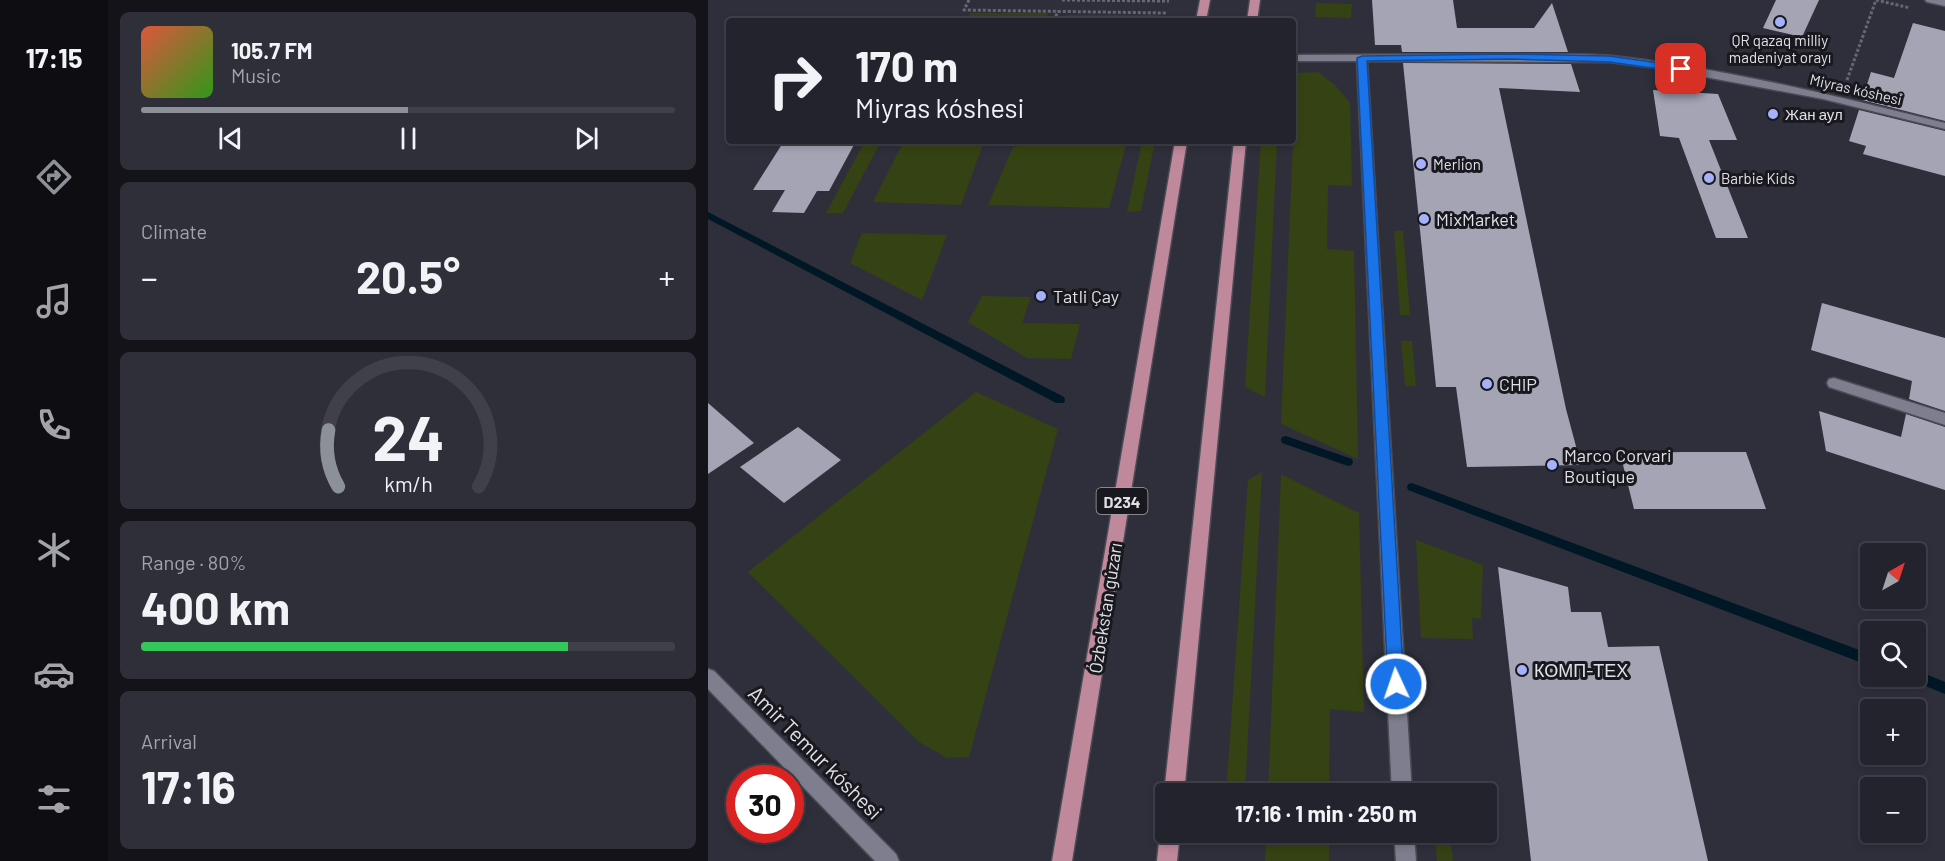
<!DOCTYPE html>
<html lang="en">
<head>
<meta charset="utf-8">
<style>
	body { margin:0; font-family:Barlow,sans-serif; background:#2f2f39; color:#f1f3f6; height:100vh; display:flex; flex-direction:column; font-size:22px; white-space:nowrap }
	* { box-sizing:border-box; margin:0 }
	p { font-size:20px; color:#a3a4aa }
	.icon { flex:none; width:33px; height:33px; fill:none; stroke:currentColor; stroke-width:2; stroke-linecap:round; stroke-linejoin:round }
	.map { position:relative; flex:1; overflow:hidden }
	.side { display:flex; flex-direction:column; gap:12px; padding:12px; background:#131319; width:600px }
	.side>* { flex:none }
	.guide { position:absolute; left:18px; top:18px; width:570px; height:126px; border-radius:6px; box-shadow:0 3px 9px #0003,0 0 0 2px #404049; background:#23232d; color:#f1f3f6; overflow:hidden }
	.needle { width:39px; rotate:39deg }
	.controls { position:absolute; left:1152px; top:543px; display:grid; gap:12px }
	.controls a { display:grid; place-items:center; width:66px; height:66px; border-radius:6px; background:#23232d; box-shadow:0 3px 9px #0003,0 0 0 2px #404049; font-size:30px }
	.speed { position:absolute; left:18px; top:765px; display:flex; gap:12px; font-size:30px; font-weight:700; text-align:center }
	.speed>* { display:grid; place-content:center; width:78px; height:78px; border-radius:50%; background:#23232d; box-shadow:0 3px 9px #0003,0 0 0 2px #404049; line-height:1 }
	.speed .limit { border:9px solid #d22; background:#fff; color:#111 }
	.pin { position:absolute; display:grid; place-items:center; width:51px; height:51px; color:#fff; margin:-26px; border-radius:12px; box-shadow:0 3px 9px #0006 }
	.me { position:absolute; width:66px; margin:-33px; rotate:357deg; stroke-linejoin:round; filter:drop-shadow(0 0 4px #0008) }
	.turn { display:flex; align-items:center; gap:21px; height:126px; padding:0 30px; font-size:27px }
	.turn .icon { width:78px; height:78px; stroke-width:2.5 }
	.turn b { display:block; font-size:42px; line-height:51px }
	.big { font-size:45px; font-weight:700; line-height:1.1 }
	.side .widget { flex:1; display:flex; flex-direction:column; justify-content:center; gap:9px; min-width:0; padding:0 21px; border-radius:9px; background:#2f2f39 }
	.side .dial { align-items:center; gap:0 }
	.dial svg { height:156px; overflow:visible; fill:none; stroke:#404049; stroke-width:7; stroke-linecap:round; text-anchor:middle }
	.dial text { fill:#f1f3f6; stroke:none }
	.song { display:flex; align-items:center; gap:18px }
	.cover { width:72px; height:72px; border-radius:9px; background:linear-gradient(135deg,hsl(10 70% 55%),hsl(110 70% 35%)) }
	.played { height:6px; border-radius:3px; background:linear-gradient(90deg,#8c9099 50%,#404049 50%) }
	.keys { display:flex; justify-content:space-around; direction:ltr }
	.heat { display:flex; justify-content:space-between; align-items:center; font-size:33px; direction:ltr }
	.charge { height:9px; border-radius:4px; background:linear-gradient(90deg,#34c759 80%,#404049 0) }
	.trip { position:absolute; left:447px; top:783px; width:342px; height:60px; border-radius:6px; background:#23232d; box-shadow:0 3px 9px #0003,0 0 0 2px #404049; font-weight:700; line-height:60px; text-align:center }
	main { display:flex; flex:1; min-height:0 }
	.dock { display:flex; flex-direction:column; width:108px; justify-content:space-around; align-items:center; background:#0e0e12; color:#a3a4aa }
	.dock .icon { width:42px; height:42px }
	.dock .current { color:#8c9099 }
	.dock b { font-size:27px; color:#f1f3f6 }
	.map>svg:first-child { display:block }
	.green { fill:#354213 }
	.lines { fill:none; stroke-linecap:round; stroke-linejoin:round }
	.stream { fill:#001725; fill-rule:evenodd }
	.building { fill:#a4a4b5 }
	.street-casing { stroke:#4b4b56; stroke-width:3 }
	.primary-casing { stroke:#4b4b56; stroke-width:3 }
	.path { stroke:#676773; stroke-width:3; stroke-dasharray:3 2; stroke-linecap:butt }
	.street { fill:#7e7e8e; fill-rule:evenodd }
	.primary { fill:#bf889b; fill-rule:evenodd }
	.route { fill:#1a73e8; stroke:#114b97; stroke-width:1.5 }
	.poi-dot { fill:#a6b1fc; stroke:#18181e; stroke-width:2 }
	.labels { text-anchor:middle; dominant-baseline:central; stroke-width:6; stroke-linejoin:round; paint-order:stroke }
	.far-poi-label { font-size:15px; fill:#e0e0e9; stroke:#18181e; text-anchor:start }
	.far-street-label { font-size:15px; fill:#e0e0e9; stroke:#18181e }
	.shield { fill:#18181e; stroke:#a4a4ac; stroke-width:1.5 }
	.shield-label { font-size:16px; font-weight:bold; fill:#e0e0e9 }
	.poi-label { font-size:18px; fill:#e0e0e9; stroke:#18181e; text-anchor:start }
	.street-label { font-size:18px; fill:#e0e0e9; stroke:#18181e }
	.near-street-label { font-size:21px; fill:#e0e0e9; stroke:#18181e }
</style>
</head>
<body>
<main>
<nav class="dock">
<b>17:15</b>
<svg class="icon current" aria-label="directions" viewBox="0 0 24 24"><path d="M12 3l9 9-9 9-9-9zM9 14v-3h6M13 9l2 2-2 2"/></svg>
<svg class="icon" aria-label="music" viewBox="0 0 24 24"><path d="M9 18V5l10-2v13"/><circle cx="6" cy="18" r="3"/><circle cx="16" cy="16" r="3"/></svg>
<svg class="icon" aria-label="phone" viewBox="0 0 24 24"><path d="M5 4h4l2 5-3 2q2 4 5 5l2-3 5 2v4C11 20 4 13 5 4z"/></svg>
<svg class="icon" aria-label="climate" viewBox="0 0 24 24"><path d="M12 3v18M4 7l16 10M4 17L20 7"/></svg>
<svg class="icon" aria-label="car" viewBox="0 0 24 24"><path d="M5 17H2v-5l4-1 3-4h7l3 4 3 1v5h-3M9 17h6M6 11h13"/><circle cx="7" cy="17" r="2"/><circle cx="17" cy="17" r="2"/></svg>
<svg class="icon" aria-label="filters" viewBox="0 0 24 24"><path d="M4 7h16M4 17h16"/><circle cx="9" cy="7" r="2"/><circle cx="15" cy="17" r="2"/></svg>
</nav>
<section class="side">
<div class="widget">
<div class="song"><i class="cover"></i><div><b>105.7 FM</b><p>Music</p></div></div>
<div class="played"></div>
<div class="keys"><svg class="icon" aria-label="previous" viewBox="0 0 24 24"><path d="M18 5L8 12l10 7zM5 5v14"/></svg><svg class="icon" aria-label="pause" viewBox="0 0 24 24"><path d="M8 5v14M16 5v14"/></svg><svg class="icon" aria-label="next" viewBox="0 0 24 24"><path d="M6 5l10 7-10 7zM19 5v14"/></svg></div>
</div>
<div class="widget"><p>Climate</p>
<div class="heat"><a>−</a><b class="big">20.5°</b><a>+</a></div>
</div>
<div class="widget dial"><svg viewBox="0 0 100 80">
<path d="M14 69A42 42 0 1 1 86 69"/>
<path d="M14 69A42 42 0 0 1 9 40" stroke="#8c9099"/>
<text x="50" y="56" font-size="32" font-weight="700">24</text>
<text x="50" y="72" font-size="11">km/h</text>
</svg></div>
<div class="widget"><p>Range · 80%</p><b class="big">400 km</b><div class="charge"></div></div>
<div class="widget"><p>Arrival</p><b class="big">17:16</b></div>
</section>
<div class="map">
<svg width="1237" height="861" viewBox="0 0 1237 861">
	<rect width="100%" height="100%" fill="#2f2f3c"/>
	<!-- green -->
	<g class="green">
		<path d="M608,3L644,4L643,18L607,17Z"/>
		<path d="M262,13H340L337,21H258Z"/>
		<path d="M358,15H451L450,21H355Z"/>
		<path d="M610,72L627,85L642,103L644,186L620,185L619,249L646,251L650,459L573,424L588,73Z"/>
		<path d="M157,141H173L135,213H118Z"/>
		<path d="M196,141H258L275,144L253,205L165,202Z"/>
		<path d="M339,141H419L401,208L280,205L305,147Z"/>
		<path d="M434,141H447L433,211L419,212Z"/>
		<path d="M553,141H569L557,397L537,387Z"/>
		<path d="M686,231H695L702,315H692Z"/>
		<path d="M154,233L239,235L214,300L142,263Z"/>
		<path d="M274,296L323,297L314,323L372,324L363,359L319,358L260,322Z"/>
		<path d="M693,341H704L708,386H697Z"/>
		<path d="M268,392L350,429L261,757L239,758L211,742L40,572Z"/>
		<path d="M554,472L537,793H518L540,480Z"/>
		<path d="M573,474L651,513L656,712L622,709L621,793H560Z"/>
		<path d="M708,540L775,565L773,619L764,618L765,639L713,638Z"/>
		<path d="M558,833H621V861H557Z"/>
		<path d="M727,833H742L745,861H729Z"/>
	</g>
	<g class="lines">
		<!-- stream -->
		<g class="stream">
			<path d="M0,212L356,397L357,400L356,403H348L0,219Z"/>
			<path d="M578,436L644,459L645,462L644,465L640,466L574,443L573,440L574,437Z"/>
			<path d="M704,483L1162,654V666L700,490L699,487L700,484Z"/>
			<path d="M1208,670L1237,682V694L1203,680L1201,676H1208Z"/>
		</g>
	</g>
	<!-- building -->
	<g class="building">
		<path d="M664,0H745L749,28H826L844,3L860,52H694L693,45H667Z"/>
		<path d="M1068,0H1111L1094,37L1055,28Z"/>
		<path d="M1205,23L1237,31V121L1154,100L1163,72L1186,78Z"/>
		<path d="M695,63L863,64L872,92L791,88L858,409L873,465L759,467L748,387H728Z"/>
		<path d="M945,90L1010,94L1029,140H1001L1040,238H1008L971,138L952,136Z"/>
		<path d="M1151,110L1237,131V176L1155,154L1158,146L1141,141Z"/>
		<path d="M76,141H148L121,191H109L96,213L64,212L77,190H45Z"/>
		<path d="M1114,303L1237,338V411L1201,399L1204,381L1103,350Z"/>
		<path d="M0,403L46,443L0,474Z"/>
		<path d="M1111,411L1193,437L1198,414L1237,427V490L1118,451Z"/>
		<path d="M90,427L133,460L76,503L32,467Z"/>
		<path d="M975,452H1038L1058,509H926L912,453Z"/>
		<path d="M790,567L860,587L863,612H893L900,647L951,646L1000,861H823Z"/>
	</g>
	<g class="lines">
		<defs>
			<g id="street">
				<path d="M1217,0H1237V6L1219,2Z"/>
				<path d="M803,54C836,55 871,53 904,56C1016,68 1127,96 1237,123V129L1115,99L949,68L901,62L659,61L704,794H684L649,61H585V55Z"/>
				<path d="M1126,378L1237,413V425L1121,387L1119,383L1121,379Z"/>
				<path d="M0,669L6,671L188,854L191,861H167L0,689Z"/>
				<path d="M686,832H706L708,861H688Z"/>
			</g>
			<g id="primary">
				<path d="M492,0H502L498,21H488Z"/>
				<path d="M542,0H552L549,21H539Z"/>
				<path d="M467,141H479L364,861H344Z"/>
				<path d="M526,141H538L476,794H458V797L456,794Z"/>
				<path d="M458,824V832H472L469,861H449L452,832Z"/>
			</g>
		</defs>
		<!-- street casing -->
		<use href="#street" class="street-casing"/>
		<!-- primary casing -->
		<use href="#primary" class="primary-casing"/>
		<!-- path -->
		<g class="path">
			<path d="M261,0L256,10L458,13"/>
			<path d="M354,0L461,1"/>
			<path d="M1168,0L1202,8"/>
			<path d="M346,21L350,11"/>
			<path d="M1139,80L1168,0"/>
		</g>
		<!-- street -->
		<use href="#street" class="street"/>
		<!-- primary -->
		<use href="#primary" class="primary"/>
	</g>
	<!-- route -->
	<path class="route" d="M803,54L901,56L973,66L978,69L973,72L901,62L803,59L659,61L696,684L694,690L688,692L682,690L680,684L649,58L654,56Z"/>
	<!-- markers -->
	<g class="poi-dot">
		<circle cx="1072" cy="22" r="6"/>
		<circle cx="1065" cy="114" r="6"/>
		<circle cx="713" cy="164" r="6"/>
		<circle cx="1001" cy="178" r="6"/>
		<circle cx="716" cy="219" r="6"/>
		<circle cx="333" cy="296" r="6"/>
		<circle cx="779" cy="384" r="6"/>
		<circle cx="844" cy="465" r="6"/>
		<circle cx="814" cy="670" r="6"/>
	</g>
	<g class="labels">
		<!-- far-poi labels -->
		<g class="far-poi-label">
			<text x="1072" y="40" text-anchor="middle">QR qazaq milliy<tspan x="1072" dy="17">madeniyat orayı</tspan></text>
			<text x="1077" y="114">Жан аул</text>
			<text x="725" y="164">Merlion</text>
			<text x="1013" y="178">Barbie Kids</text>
		</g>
		<!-- far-street labels -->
		<g class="far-street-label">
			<text transform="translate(1148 89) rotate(13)">Miyras kóshesi</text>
		</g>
		<!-- shield labels -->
		<rect class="shield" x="388.5" y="488" width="51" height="26" rx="4.5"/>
		<g class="shield-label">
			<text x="414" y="501">D234</text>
		</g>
		<!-- poi labels -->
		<g class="poi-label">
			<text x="728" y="219">MixMarket</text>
			<text x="345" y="296">Tatli Çay</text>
			<text x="791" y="384">CHIP</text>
			<text x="856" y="455">Marco Corvari<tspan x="856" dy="21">Boutique</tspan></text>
			<text x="826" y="670">КОМП-ТЕХ</text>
		</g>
		<!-- street labels -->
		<g class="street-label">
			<text transform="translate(397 608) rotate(-81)">Ózbekstan gúzarı</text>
		</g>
		<!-- near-street labels -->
		<g class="near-street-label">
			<text transform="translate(108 752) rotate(45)">Amir Temur kóshesi</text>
		</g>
	</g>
</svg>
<div class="controls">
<a><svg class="needle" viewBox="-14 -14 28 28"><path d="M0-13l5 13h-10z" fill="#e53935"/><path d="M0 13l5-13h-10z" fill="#a3a4aa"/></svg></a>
<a><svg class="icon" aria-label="search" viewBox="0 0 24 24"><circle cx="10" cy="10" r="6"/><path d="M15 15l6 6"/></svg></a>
<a>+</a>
<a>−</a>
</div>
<div class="speed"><div class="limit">30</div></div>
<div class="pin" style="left:973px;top:69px;background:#d93025"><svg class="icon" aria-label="arrive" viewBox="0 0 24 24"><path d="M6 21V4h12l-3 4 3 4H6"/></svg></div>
<svg class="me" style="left:688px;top:684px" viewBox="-20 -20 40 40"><circle r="17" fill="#1a73e8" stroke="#fff" stroke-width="3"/><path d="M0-11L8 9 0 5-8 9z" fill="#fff"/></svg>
<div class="trip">17:16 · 1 min · 250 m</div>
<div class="guide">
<div class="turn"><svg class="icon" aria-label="right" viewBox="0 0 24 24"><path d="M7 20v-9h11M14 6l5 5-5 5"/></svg><div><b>170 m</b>Miyras kóshesi</div></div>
</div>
</div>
</main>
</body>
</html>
